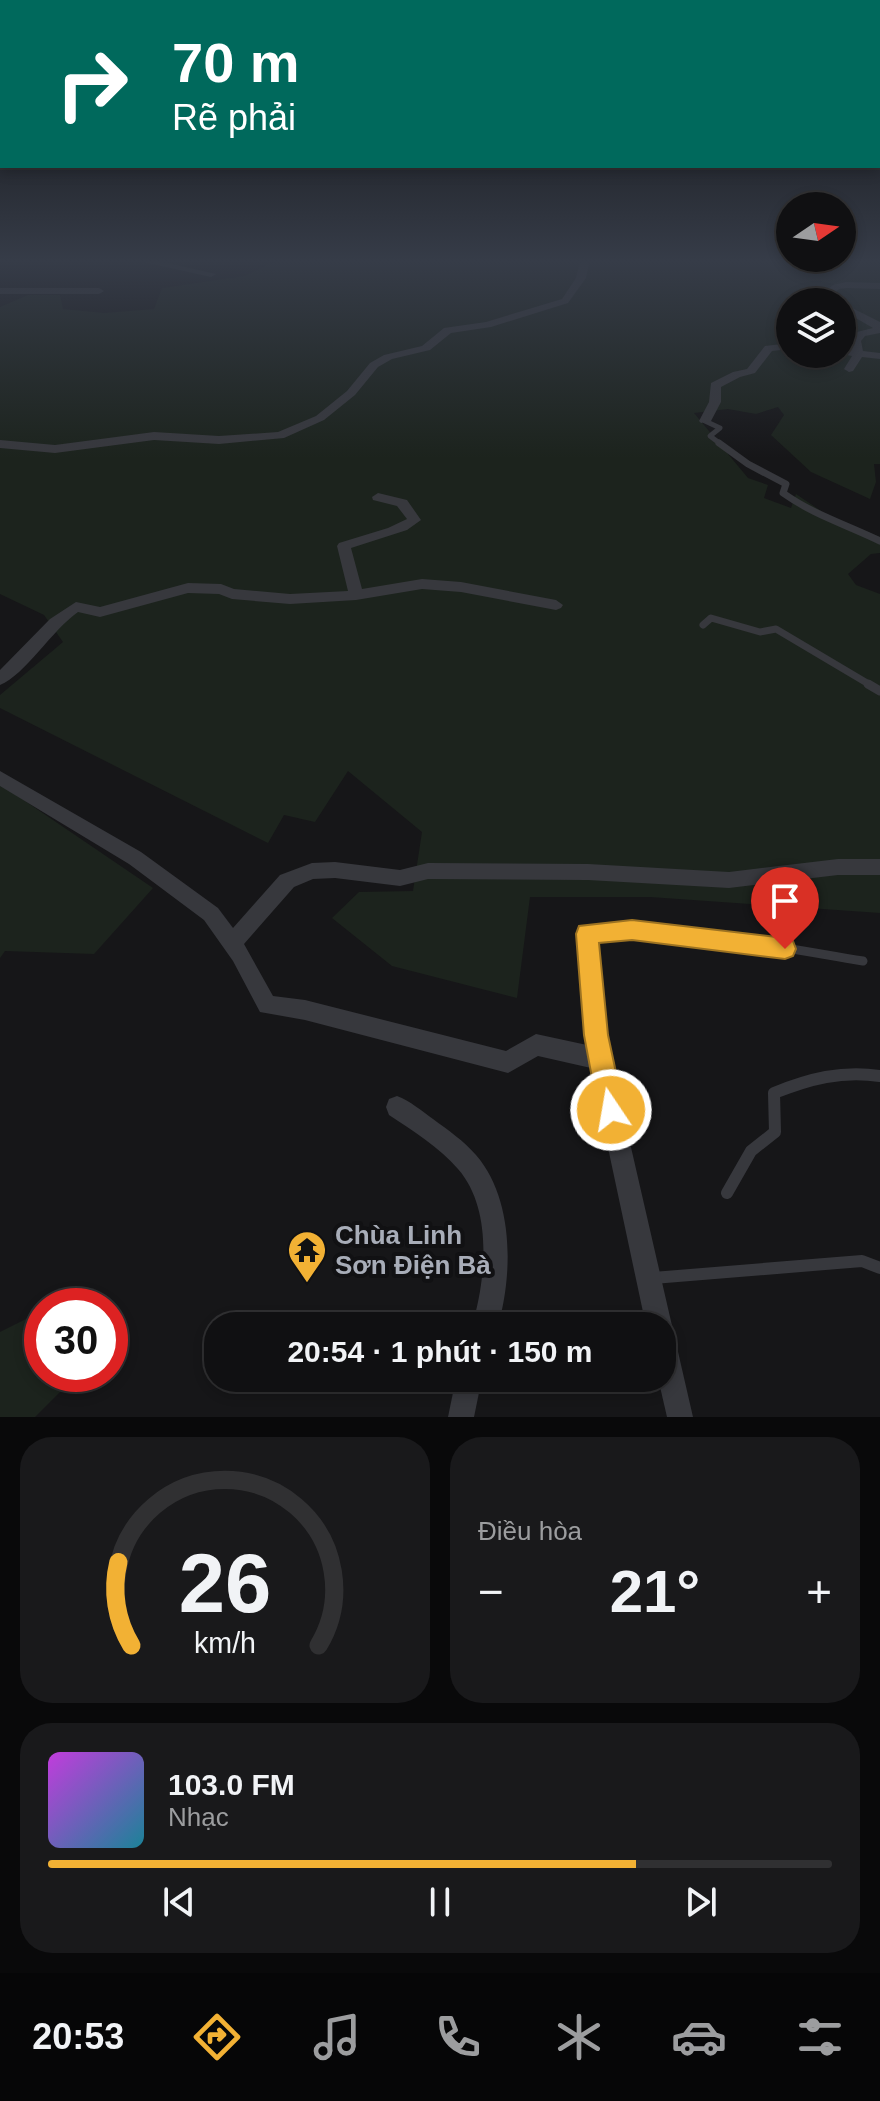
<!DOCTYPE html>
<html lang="vi">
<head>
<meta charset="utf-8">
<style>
	body { margin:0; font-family:Arial,sans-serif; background:#19191b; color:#f1f3f6; height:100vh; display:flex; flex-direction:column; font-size:30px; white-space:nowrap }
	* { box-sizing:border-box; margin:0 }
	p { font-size:26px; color:#9c9d9f }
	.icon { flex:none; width:44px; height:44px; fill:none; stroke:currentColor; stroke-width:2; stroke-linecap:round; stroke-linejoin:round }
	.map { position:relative; height:1417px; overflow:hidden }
	.side { display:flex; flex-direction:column; gap:20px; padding:20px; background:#09090a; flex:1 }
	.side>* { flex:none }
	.guide { position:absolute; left:0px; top:0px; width:880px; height:168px; box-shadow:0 4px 12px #0003,0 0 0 2px #303032; background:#00695c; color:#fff; overflow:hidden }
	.needle { width:52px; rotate:77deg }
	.fabs { position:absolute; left:776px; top:192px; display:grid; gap:16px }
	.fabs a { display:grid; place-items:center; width:80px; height:80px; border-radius:50%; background:#101012; box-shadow:0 4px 12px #0003,0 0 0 2px #303032; font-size:40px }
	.speed { position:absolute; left:24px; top:1288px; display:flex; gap:16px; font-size:40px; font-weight:700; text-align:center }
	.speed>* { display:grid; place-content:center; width:104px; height:104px; border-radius:50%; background:#101012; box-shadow:0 4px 12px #0003,0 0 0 2px #303032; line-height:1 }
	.speed .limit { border:12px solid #d22; background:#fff; color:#111 }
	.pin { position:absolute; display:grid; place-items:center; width:68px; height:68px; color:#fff; margin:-82px -34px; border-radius:50% 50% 50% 0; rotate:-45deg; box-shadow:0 0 8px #0007 }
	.pin .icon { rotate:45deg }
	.me { position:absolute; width:88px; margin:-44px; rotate:348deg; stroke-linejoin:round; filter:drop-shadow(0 0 6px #0008) }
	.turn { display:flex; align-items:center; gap:28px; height:168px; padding:0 40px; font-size:36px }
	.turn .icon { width:104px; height:104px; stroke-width:2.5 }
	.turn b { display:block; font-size:56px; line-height:68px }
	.big { font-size:60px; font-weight:700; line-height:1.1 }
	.side .widget { flex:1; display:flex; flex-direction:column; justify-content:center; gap:12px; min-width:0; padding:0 28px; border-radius:32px; background:#19191b }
	.side .dial { align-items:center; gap:0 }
	.dial svg { height:208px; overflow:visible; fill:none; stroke:#303032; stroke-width:7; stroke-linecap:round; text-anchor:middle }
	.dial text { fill:#f1f3f6; stroke:none }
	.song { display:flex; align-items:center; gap:24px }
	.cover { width:96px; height:96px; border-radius:12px; background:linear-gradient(135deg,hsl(290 70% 55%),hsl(190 70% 35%)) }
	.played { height:8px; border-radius:4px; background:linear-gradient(90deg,#f2b134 75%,#303032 75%) }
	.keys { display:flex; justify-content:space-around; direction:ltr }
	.heat { display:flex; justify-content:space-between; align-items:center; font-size:44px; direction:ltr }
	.side .tiles { flex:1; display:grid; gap:20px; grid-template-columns:1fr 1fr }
	.widget:last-child { grid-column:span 2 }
	.trip { position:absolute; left:204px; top:1312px; width:472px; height:80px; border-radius:32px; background:#101012; box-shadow:0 4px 12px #0003,0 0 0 2px #303032; font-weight:700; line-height:80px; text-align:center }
	.tab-bar { display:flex; height:128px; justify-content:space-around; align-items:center; background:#060607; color:#9c9d9f }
	.tab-bar .icon { width:56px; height:56px }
	.tab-bar .active { color:#f2b134 }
	.tab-bar b { font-size:36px; color:#f1f3f6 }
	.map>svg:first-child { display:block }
	.green { fill:#1c231d; fill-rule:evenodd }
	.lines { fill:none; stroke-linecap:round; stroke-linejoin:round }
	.lane-far3 { stroke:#37383d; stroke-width:5 }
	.lane-far2 { stroke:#37383d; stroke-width:7 }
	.lane-far1 { stroke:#37383d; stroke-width:9 }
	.lane { stroke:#37383d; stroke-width:12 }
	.street { fill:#37383d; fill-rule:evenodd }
	.route { fill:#f2b134; stroke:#9d7322; stroke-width:2 }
	.labels { text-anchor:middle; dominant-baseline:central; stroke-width:8; stroke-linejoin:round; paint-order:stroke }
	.near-poi-label { font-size:26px; font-weight:bold; fill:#a8adb8; stroke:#111113; text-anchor:start }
</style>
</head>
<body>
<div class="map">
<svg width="880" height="1417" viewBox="0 0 880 1417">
	<rect width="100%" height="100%" fill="#161618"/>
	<!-- green -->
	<g class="green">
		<path d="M279,259H880V464H874L876,482L870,499L811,472L771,435L784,415L778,407L756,414L728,409L694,413L748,478L768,485L764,498L791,508L796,494L827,515L880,537V553L871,554L848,574L856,585L880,594V913L650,897H530L517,998L392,966L332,918L359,892L413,891L422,832L348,771L315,822L284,815L268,843L0,708V695L63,642L44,615L0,594V307L28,295H60L63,309L104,313L154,309L162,288L245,276ZM790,302H842V354H790Z"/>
		<path d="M0,784L153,888L94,954L5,951L0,958Z"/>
		<path d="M42,1311V1374H78L35,1417H0V1332Z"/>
	</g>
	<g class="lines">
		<!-- lane-far3 -->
		<path class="lane-far3" d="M705,421L720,428L710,436L722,445"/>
		<!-- lane-far2 -->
		<g class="lane-far2">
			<path d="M719,443L748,464L786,484L783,493C814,515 845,524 880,541"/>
			<path d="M703,625L711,618L760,632L776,629L872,686"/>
		</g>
		<!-- lane-far1 -->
		<g class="lane-far1">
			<path d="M868,684L880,691"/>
			<path d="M587,934C679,926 772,946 863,961"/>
		</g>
		<!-- lane -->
		<g class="lane">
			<path d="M727,1193L751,1151L775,1132L774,1093C809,1079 842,1070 880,1076"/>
			<path d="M653,1278L862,1261L880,1268"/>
		</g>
		<!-- street -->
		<g class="street">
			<path d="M130,259H150L216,274L211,277Z"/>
			<path d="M581,259H590L586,278L568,303L491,327L451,333L430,350L392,359L378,367L355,395L324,420L284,438L219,444L154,440L55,453L0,448V440L55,445L154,432L219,436L278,432L316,416L347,391L370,363L384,355L422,346L444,328L486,322L562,299L576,278Z"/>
			<path d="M846,282L880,283V289L846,288L839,289L831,296L839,302H827L820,296L833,285Z"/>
			<path d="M0,288H99L104,291L99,294H0Z"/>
			<path d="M842,303L880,322V333L865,336L861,341L863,351L880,353V359L862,357L853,371L849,372L844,369L852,356L841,354L842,348L852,349L851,341L857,332L873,328L842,310Z"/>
			<path d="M790,343V349L772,351L755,373L740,377L721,387V402L711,421L701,423L699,421L709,402L711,383L733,372L747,369L765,346Z"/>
			<path d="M378,493L407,500L421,520L407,530L351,548L362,589L422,579L461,582L556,600L563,605L561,608L556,610L461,592L422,589L356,600L290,604L232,599L219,594L188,593L100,617L78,612C52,630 25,675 0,685V670L50,619L76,602L100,607L188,583L221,584L234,589L290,594L348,591L337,546L339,543L388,528L407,519L397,506L373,500L372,497Z"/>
			<path d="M0,771L141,852L218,908L233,928L280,875L312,863L335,862L400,870L428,863L588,864L729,872L838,859H880V875H838L729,888L588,880L428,879L400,886L335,878L313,879L294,887L244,944L273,996L305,1000L506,1051L536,1034L587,1045L577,934L580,928L587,925L594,928L597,934L607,1035L616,1082L693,1417H667L658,1378H662V1326H646L591,1068L538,1056L508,1073L305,1020L260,1012L233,961L204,920L129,864L0,786Z"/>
			<path d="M397,1096C410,1101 422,1111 433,1119C448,1130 464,1141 476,1155C514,1199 513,1273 498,1326H472C486,1279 493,1209 458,1169C439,1147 413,1131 389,1115L386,1107L389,1099Z"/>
			<path d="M456,1378H482L474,1417H448Z"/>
		</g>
	</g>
	<!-- sky -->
	<linearGradient id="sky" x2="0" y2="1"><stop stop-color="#0c0c0d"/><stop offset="0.57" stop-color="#363c48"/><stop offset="1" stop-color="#363c48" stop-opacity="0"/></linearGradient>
	<rect width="880" height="458" fill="url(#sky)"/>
	<!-- route -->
	<path class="route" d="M632,920L785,938L793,941L796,949L793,956L785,959L632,940L599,943L608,1035L624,1110L620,1119L611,1123L602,1119L598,1110L584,1035L576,934L579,926Z"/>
	<!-- icons -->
	<defs>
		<symbol id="temple-pin" viewBox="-11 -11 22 30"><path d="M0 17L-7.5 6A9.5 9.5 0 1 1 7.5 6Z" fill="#f2b134" stroke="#111113"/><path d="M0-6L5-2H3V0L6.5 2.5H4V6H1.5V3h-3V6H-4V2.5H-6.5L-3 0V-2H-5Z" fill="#111"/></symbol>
	</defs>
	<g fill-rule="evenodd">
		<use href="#temple-pin" x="285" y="1228" width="44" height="60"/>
	</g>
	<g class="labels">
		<!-- near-poi labels -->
		<g class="near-poi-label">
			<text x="335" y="1235">Chùa Linh<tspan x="335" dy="30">Sơn Điện Bà</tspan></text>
		</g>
	</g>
</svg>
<div class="fabs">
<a><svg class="needle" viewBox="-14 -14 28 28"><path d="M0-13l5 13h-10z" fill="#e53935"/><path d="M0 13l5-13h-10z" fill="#9c9d9f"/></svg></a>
<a><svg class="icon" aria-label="layers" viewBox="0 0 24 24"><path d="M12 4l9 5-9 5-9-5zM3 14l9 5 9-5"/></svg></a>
</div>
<div class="speed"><div class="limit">30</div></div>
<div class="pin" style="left:785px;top:949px;background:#d93025"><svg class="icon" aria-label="arrive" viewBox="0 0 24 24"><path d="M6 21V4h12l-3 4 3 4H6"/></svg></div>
<svg class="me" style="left:611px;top:1110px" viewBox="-20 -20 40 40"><circle r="17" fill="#f2b134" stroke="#fff" stroke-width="3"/><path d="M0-11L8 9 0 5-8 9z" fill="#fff"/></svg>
<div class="trip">20:54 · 1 phút · 150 m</div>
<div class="guide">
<div class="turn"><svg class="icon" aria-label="right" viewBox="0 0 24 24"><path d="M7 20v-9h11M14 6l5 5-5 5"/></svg><div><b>70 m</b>Rẽ phải</div></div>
</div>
</div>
<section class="side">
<div class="tiles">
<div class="widget dial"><svg viewBox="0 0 100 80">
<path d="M14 69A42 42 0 1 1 86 69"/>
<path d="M14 69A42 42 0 0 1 9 37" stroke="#f2b134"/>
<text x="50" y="56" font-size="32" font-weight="700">26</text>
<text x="50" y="72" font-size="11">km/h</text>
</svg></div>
<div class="widget"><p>Điều hòa</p>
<div class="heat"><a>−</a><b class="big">21°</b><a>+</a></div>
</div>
<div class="widget">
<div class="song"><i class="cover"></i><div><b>103.0 FM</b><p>Nhạc</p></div></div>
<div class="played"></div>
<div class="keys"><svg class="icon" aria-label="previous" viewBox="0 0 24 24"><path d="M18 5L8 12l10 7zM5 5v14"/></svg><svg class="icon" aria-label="pause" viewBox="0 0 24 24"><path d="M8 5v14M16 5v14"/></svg><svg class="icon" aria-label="next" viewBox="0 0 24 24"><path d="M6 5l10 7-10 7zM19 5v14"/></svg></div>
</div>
</div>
</section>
<nav class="tab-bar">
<b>20:53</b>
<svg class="icon active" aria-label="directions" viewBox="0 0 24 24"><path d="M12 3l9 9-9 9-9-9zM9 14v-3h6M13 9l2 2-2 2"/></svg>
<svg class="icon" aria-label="music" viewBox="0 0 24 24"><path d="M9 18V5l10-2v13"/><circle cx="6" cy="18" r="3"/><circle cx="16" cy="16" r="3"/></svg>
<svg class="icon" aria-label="phone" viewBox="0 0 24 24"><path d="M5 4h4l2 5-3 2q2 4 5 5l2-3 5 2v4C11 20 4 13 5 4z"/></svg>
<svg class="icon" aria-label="climate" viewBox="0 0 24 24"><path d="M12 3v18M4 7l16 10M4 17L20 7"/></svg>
<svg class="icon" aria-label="car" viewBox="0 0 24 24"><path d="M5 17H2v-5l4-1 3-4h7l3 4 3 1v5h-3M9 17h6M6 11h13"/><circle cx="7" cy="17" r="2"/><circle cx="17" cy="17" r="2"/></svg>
<svg class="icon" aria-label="filters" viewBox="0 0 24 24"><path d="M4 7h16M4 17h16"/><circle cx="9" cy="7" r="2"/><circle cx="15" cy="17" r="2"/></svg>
</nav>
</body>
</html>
